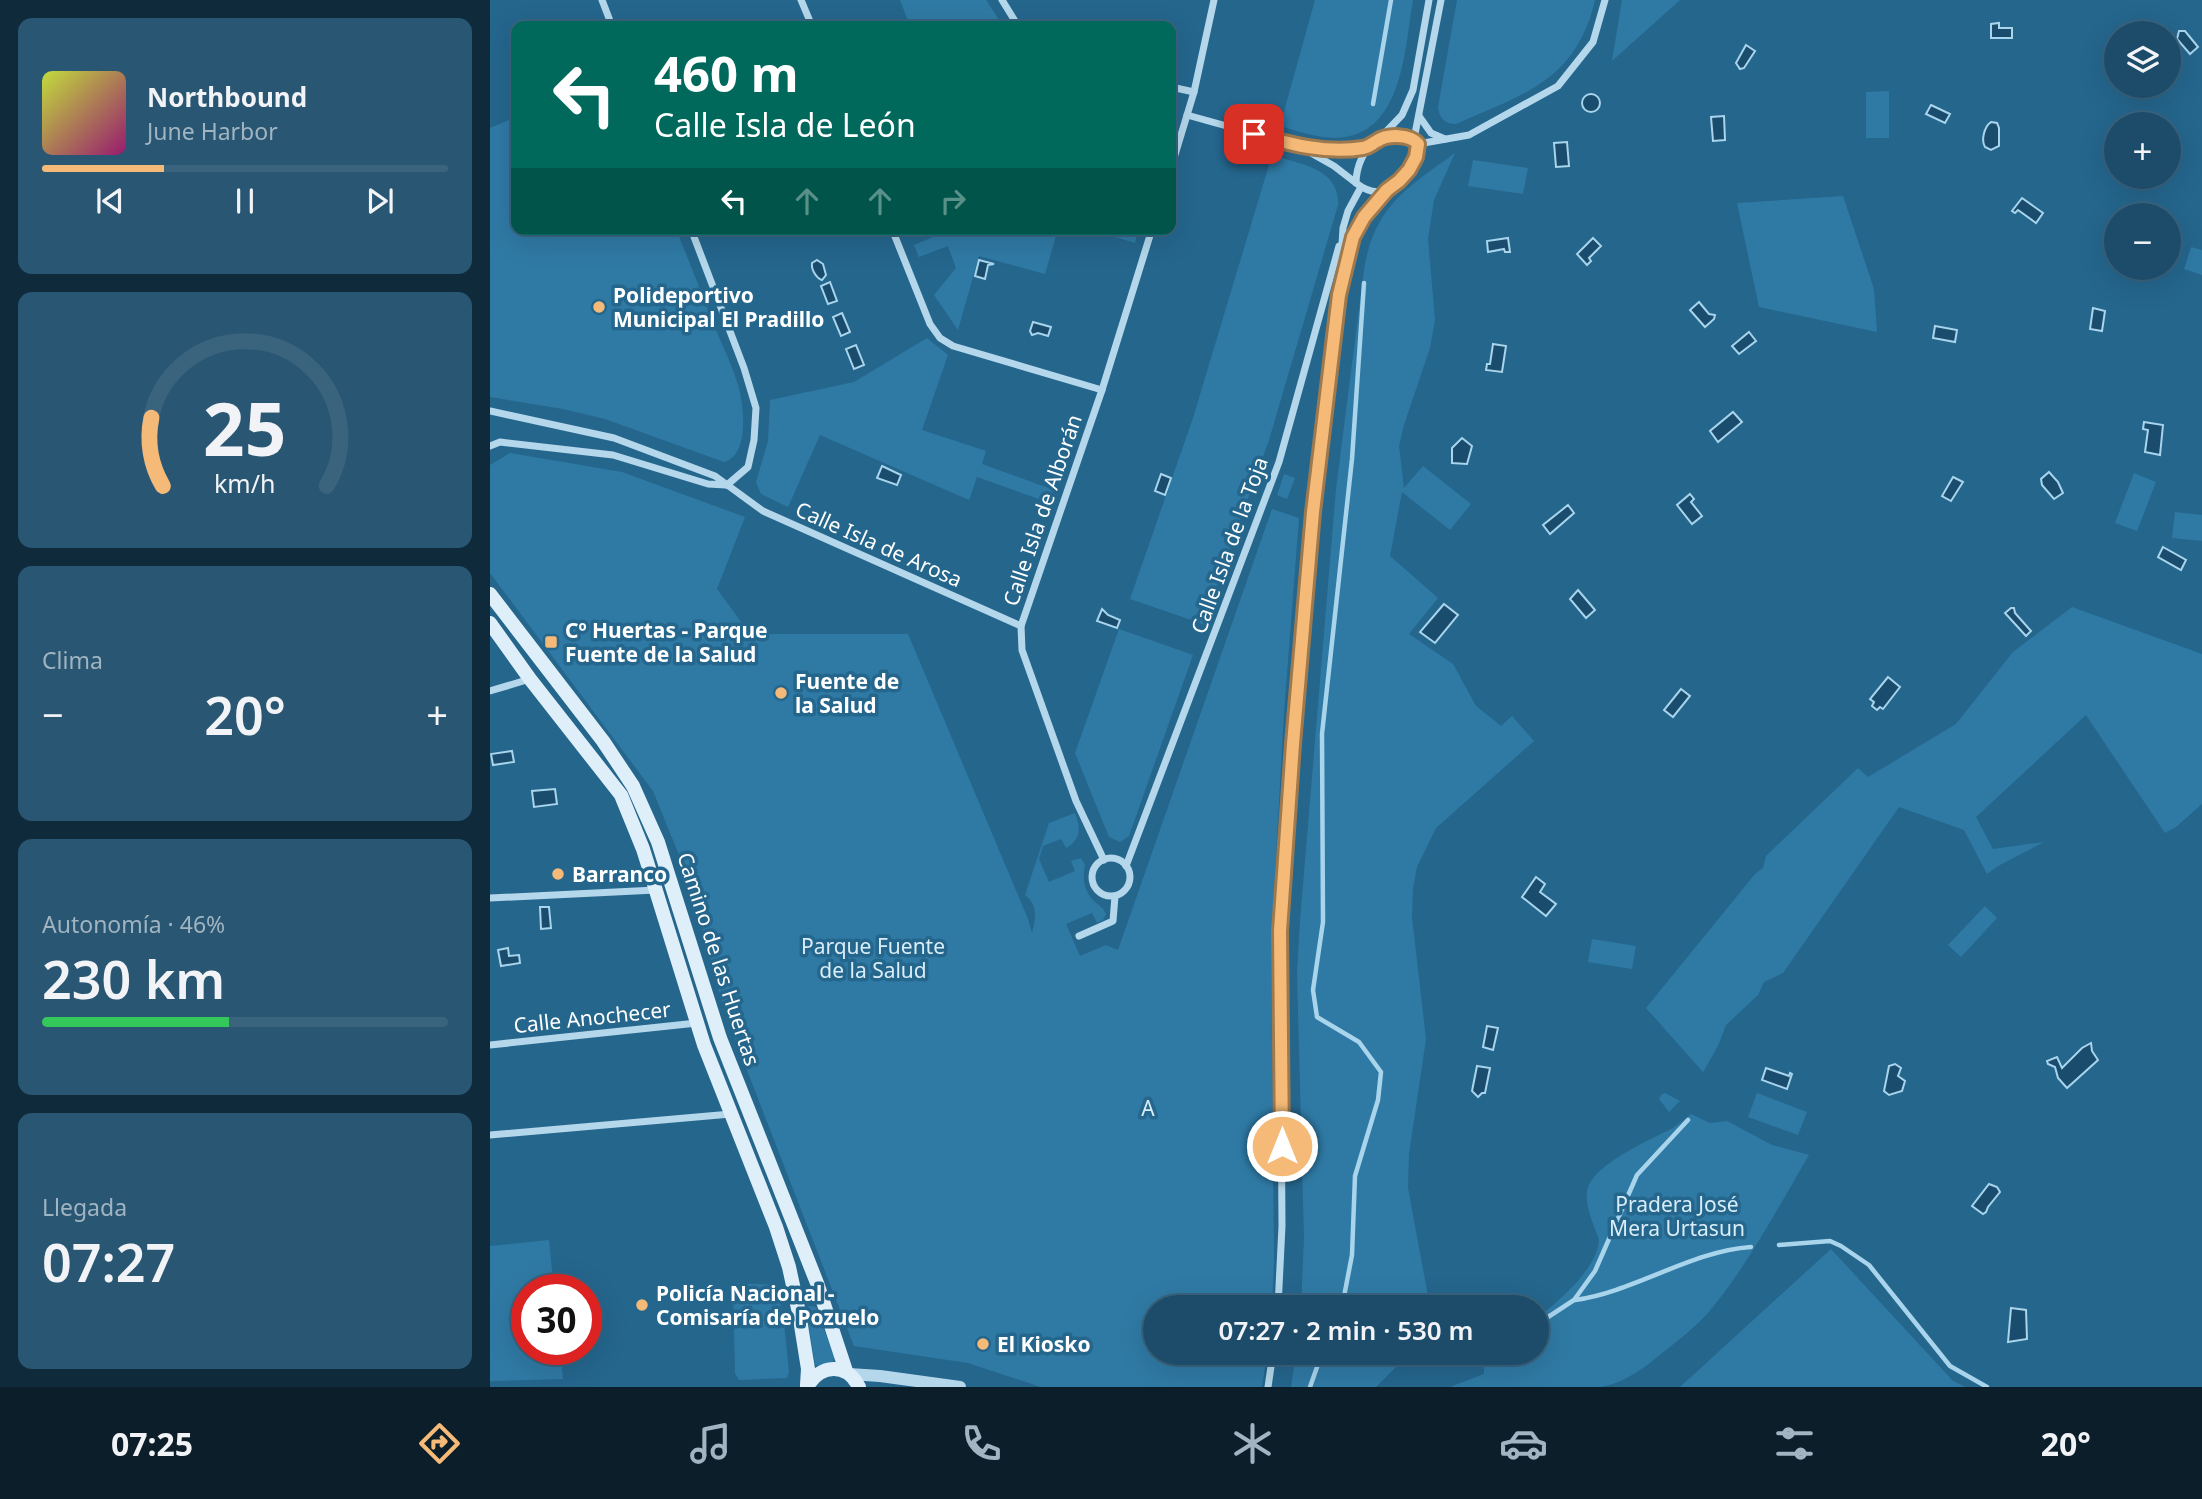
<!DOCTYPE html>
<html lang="es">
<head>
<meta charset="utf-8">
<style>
	body { margin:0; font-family:"Noto Sans",sans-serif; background:#295672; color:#f1f3f6; height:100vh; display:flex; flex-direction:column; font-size:26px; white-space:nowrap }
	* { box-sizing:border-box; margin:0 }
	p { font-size:23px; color:#a0b4c1 }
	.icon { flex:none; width:38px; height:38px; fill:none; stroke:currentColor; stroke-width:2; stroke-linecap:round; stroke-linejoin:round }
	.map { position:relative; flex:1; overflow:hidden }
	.panel { display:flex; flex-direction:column; gap:18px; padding:18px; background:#0f2a3a; width:490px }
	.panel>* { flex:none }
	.top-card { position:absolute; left:21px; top:21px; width:665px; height:214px; border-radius:14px; box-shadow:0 7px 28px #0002,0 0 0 2px #3a637e; background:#00695c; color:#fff; overflow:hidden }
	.buttons { position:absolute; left:1614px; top:21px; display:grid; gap:14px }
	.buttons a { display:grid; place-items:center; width:77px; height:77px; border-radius:50%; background:#1c4c6a; box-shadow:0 7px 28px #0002,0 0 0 2px #3a637e; font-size:35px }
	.speed { position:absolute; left:21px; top:1274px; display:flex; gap:14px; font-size:35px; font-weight:700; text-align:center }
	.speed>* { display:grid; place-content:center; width:91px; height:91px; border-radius:50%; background:#1c4c6a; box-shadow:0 7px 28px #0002,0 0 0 2px #3a637e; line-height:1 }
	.speed .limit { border:10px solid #d22; background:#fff; color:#111 }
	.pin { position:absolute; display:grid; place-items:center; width:60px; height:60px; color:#fff; margin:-30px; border-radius:14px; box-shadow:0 4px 10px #0006 }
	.me { position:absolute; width:77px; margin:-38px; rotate:0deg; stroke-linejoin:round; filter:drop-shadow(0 0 5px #0008) }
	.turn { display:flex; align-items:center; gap:24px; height:147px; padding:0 28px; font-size:32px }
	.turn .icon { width:91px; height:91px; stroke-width:2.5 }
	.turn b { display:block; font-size:49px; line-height:60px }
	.lanes { display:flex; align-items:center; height:66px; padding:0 28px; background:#0003; justify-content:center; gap:35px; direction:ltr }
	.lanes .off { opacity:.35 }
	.big { font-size:52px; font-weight:600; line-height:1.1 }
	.panel .card { flex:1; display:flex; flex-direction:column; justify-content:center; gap:10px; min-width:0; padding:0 24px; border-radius:14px; background:#295672 }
	.panel .dial { align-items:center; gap:0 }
	.dial svg { height:182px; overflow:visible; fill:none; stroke:#3a637e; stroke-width:7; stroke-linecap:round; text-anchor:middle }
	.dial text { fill:#f1f3f6; stroke:none }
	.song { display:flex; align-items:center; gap:21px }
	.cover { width:84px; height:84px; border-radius:10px; background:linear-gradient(135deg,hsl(70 70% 55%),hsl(320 70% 35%)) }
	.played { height:7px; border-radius:4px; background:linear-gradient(90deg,#f5ba78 30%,#3a637e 30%) }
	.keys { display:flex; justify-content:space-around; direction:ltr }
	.heat { display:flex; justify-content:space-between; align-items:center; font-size:38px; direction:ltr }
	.charge { height:10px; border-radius:5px; background:linear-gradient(90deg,#34c759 46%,#3a637e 0) }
	.trip { position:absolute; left:653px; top:1295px; width:406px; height:70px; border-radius:35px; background:#1c4c6a; box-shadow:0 7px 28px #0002,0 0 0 2px #3a637e; font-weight:600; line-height:70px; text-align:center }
	.tab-bar { display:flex; height:112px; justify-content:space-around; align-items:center; background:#0b1e2a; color:#a0b4c1 }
	.tab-bar .icon { width:49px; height:49px }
	.tab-bar .current { color:#f5ba78 }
	.tab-bar b { font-size:32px; color:#f1f3f6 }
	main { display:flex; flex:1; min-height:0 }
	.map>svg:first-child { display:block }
	.green { fill:#2f7aa5 }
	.water { fill:#1a4d6d; stroke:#a8d4ec; stroke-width:2 }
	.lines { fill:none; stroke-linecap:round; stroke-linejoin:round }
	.stream { stroke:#a8d4ec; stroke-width:4.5 }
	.minor { stroke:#b4d7eb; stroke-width:7 }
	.tertiary { stroke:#b4d7eb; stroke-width:12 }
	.secondary { stroke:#dfeff9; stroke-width:14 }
	.route-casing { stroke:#9f794e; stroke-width:18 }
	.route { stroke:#f5ba78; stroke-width:12 }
	.poi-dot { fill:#f5ba78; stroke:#25668d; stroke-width:2.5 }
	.labels { text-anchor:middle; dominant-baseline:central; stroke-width:7; stroke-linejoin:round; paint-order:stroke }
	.poi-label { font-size:21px; font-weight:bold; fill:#fff; stroke:#25668d; text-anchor:start }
	.street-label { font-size:21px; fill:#fff; stroke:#25668d }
	.park-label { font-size:21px; fill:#d9edf8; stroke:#25668d }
</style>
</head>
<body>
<main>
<section class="panel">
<div class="card">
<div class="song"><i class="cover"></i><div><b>Northbound</b><p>June Harbor</p></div></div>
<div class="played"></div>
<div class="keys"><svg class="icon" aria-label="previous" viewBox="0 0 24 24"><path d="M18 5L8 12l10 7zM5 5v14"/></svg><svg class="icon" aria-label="pause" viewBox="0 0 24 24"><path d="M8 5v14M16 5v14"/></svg><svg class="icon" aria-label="next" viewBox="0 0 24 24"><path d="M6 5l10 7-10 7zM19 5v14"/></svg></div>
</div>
<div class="card dial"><svg viewBox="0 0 100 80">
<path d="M14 69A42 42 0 1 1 86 69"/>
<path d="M14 69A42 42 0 0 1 9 39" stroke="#f5ba78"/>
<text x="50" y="56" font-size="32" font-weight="700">25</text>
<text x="50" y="72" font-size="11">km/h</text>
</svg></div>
<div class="card"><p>Clima</p>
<div class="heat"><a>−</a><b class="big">20°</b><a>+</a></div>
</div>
<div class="card"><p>Autonomía · 46%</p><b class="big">230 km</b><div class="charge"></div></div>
<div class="card"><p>Llegada</p><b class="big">07:27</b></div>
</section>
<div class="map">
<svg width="1712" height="1387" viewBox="0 0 1712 1387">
	<rect width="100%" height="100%" fill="#25668d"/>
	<!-- green -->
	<g class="green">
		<path d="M410,0H496L513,26H404L418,21Z"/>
		<path d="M825,0H923C914,54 912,147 833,137C819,135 804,130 790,126Z"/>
		<path d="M967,0H1105C1086,81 1034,94 966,124C955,124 949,118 948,107Z"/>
		<path d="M1132,0H1190L1122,61Z"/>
		<path d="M1399,91V138H1376V92Z"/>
		<path d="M26,117V229H186C200,264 214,299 228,335C235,351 243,368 248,385C254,404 260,456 234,462L115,419L73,409L0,397V128Z"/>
		<path d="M965,153L944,200L938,239L945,320L940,348L914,425L909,446L914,488L933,466L981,504L960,530L912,492L900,556L948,598L919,634L963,664L986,706L1011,726L1022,716L1044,741L946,828L927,867L923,888L922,917L936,1039L919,1154L918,1188L940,1307H811L814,1238L807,972L810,921L846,489L874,270C884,206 917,188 965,153Z"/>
		<path d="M782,155C809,164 850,168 848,205L779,440L713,624L640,599L703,418Z"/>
		<path d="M983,160L1038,168L1033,194L978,186Z"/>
		<path d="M1353,196L1384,289L1387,332L1269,307L1247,203Z"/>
		<path d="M462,229H568L555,274L489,256L468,330L444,295L466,268L458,246L429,257L424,245Z"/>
		<path d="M598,229H630L647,234L645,243Z"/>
		<path d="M1701,247L1712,250V275L1694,269Z"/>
		<path d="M437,338L458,355L432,430L496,451L492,464L564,490L560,503L487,477L479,500L330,435L298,507L271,494L266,482L278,441L280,400L364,382Z"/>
		<path d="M20,453L132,472L255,517L227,589L260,634H418L538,919L542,933C546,918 548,905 535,895L559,823L585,813C591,828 591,840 576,848L571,839L553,846L549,859L559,882L585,871L581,861L591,858L595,865C592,878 594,892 605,902C610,906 613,907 616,914L613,920L607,923L602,913L576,924L590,956L616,945L628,950L782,509L809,518L794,713L781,945L784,1260L782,1307H665V1353H777L772,1387H551L478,1363L364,1346L234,1011L200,882L163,791L0,573V465Z"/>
		<path d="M1644,473L1666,482L1647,531L1625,523Z"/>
		<path d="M794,474L805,478L797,499L787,495Z"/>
		<path d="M1685,512L1712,515V541L1682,538Z"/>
		<path d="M1582,607L1712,654V804L1686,827L1675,833L1596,715L1486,817L1503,849L1554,842L1508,866L1497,874L1474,830L1409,807L1293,973L1274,982L1268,995L1236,1025L1228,1046L1213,1072L1156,1008L1265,874L1273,868L1276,856L1368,768L1378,777L1466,724L1523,652Z"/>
		<path d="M629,629L703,655L639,836L630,842L619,837L585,753Z"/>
		<path d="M1495,906L1507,918L1471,957L1458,945Z"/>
		<path d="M1102,939L1146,946L1142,969L1098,962Z"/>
		<path d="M1175,1093L1190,1101L1179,1112L1169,1099L1171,1095Z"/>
		<path d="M1267,1093L1317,1112L1308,1135L1258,1117Z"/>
		<path d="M1201,1114L1220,1123L1237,1121L1282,1145L1319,1155C1289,1206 1255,1270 1217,1314C1204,1328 1188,1341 1172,1353C1153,1369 1137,1381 1112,1387H960L994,1374V1358L999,1353H1046L1047,1318C1068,1302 1108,1268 1109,1240C1104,1225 1095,1207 1097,1192C1100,1165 1162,1139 1183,1128C1189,1124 1195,1119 1201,1114Z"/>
		<path d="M59,1240L64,1290H37V1349H70L73,1379L0,1381V1246Z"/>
		<path d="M1341,1249L1463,1381L1476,1387H1190Z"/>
		<path d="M247,1283L285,1285L293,1313L299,1372L297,1378L249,1380L245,1373L243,1286Z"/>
		<path d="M319,1306L326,1307L344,1357L343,1363L327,1366L325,1364L316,1309Z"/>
		<path d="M806,1353H929L918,1367L917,1356L886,1387H801Z"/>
	</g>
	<!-- water -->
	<g class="water">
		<path d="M1509,23V28H1522V38H1501V24Z"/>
		<path d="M1689,31H1695L1708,47L1700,54L1687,39Z"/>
		<path d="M1256,45L1265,51L1254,68L1250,69L1246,63Z"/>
		<circle cx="1101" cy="103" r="9"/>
		<path d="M1441,105L1460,114L1455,123L1436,114Z"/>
		<path d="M1234,116L1235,140L1223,141L1221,117Z"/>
		<path d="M1501,122L1507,123L1509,128V146L1501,150L1495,147C1491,140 1494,127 1501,122Z"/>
		<path d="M1077,142L1079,166L1066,167L1064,143Z"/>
		<path d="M1532,198L1553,213L1546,223L1528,210L1525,213L1522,211Z"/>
		<path d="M1018,238L1020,252H1015L1014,249L998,252L997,241Z"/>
		<path d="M1103,238L1111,246L1099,258L1101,261L1097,265L1087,254Z"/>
		<path d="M327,260L333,264L336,275L332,280C326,278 321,269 322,263Z"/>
		<path d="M489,260L504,264L498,265L495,279L485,276Z"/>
		<path d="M340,282L347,301L338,304L331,286Z"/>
		<path d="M1209,302L1219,314L1225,315L1224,319L1215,327L1200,310Z"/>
		<path d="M1603,308L1615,311L1612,331L1600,329Z"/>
		<path d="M352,313L360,332L351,336L343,317Z"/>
		<path d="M543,322L561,327L558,336L548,333L542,335L540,331Z"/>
		<path d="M1445,326L1467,330L1465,342L1443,338Z"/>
		<path d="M1259,332L1266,341L1249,354L1242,346Z"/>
		<path d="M1003,344L1016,346L1012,372L996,370L997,364H1000Z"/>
		<path d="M366,345L374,365L364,369L356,349Z"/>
		<path d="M1243,412L1252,422L1228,442L1220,431Z"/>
		<path d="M1654,422L1673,425L1670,455L1655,452L1658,430L1653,429Z"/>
		<path d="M972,438L982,446L977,464L962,463V448Z"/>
		<path d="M392,466L411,475L407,485L387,478Z"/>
		<path d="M1559,472L1568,482L1573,493L1564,499L1552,485L1551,479Z"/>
		<path d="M671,474L681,478L675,495L665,491Z"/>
		<path d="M1463,477L1473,482L1461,501L1452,496Z"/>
		<path d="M1200,494L1204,499L1201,502L1212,516L1202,524L1187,505Z"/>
		<path d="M1078,505L1084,513L1060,534L1053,525Z"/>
		<path d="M1673,547L1696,560L1691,570L1668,557Z"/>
		<path d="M1088,590L1105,610L1096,618L1080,599Z"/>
		<path d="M954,604L968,615L945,643L930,632Z"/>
		<path d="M1521,608H1524L1525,613L1541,631L1536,636L1515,613Z"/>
		<path d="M612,609L618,615L630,620L627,628L607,621Z"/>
		<path d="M1398,677L1410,687L1393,709L1390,707L1387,710L1382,706L1384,702L1380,699Z"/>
		<path d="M1191,689L1200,696L1183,717L1174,710Z"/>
		<path d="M22,751L24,762L3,765L1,754Z"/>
		<path d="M65,789L67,804L44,807L42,791Z"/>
		<path d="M1046,877L1055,884L1050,892L1066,904L1056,916L1032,897Z"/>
		<path d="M50,907H59L61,928L51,929Z"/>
		<path d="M18,948L19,956L29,955L30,963L11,966L8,950Z"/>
		<path d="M997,1026L1008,1028L1003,1050L993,1047Z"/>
		<path d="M1601,1043L1602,1051L1608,1060L1577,1088L1568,1078L1565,1067L1558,1064L1557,1061L1567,1057L1572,1068L1592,1048Z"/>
		<path d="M1405,1064L1411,1068L1408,1076L1415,1081L1412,1091L1399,1095L1394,1091L1399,1066Z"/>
		<path d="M987,1066L1000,1068L995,1093H992L988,1097L982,1091Z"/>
		<path d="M1276,1068L1299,1076L1300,1073L1302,1074L1297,1089L1272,1080Z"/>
		<path d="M1499,1184L1507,1187L1510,1192L1498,1207L1496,1212L1493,1214L1482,1206Z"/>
		<path d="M1521,1308L1536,1310L1537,1339L1518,1342Z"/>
	</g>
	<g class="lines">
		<!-- stream -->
		<g class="stream">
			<path d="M883,104L901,0"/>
			<path d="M1289,1245L1340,1241L1351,1246L1379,1265L1460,1366L1497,1387"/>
			<path d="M1085,1300C1144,1292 1201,1251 1261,1247"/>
			<path d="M852,1307L862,1255L865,1176L888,1100L891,1072L869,1042L827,1017L823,990L833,922L832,734L862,459L874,283"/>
			<path d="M1046,1325L1084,1300L1105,1271L1147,1175L1198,1120"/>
			<path d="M999,1357L1005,1353"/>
			<path d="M820,1387L832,1353"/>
		</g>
		<!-- minor -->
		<g class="minor">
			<path d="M112,0L122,26"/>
			<path d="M311,0L322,26"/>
			<path d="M512,0L528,26"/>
			<path d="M681,87L704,92"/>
			<path d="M697,115L808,146L853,151L881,147"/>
			<path d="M929,116L941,133L955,139"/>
			<path d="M889,139L912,115L923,90L939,0"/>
			<path d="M924,139L951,0"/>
			<path d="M928,144L979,135L1068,86L1103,42L1115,0"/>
			<path d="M812,148L844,166L866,183"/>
			<path d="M681,168L704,92L724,0"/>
			<path d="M201,229L254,368L266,408L264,440L258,467L237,485"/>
			<path d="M402,229L440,324L450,338L463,346L612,390"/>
			<path d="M853,278C858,257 862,235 874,217C893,190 922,177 928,144C922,137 916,136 907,137C902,137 895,137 890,139C874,145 866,168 866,183C876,191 886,194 897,190"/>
			<path d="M0,411L124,438L225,476L273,511L531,626"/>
			<path d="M0,446L10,442L123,455L218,484L236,485"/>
			<path d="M0,691L40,679"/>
			<circle cx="621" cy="877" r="19"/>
			<path d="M614,860L586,801L532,650L531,626L612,390L662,229"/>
			<path d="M636,866L789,462L849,246"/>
			<path d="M0,898L166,890"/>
			<path d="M589,936L623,921L625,896"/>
			<path d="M0,1045L207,1023"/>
			<path d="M0,1135L241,1114"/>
			<path d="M788,1307L792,1226L790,931L803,744L823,512L847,325L853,228L858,211L871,187"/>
			<path d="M778,1387L783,1353"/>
		</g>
		<!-- tertiary -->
		<path class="tertiary" d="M359,1374L390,1376L470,1387"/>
		<!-- secondary -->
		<g class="secondary">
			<path d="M0,594L113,741L143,786L168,842L230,1038L327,1283L356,1371"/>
			<path d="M0,623L40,679L131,795L153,849L214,1045L286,1227L299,1267L309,1313L318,1369L317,1385"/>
			<path d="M317,1387C330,1364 357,1362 369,1387"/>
		</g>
	</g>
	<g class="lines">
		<defs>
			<path id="route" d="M764,134C800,144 835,154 873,148C880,147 881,144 887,141C897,134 920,134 928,144L926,157L919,170L909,181L897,190L874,217L863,237L849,295L823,512L803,744L790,931L792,1146"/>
		</defs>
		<!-- route casing -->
		<use href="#route" class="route-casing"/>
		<!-- route -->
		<use href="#route" class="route"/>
	</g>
	<!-- markers -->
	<g class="poi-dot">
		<circle cx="109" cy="307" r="7"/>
		<rect x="54" y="635" width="14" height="14" rx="3.5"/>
		<circle cx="291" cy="693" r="7"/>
		<circle cx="68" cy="874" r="7"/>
		<circle cx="152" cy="1305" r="7"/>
		<circle cx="493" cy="1344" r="7"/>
	</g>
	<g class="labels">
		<!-- poi labels -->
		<g class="poi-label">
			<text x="123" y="295">Polideportivo<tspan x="123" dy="24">Municipal El Pradillo</tspan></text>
			<text x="75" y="630">Cº Huertas - Parque<tspan x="75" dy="24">Fuente de la Salud</tspan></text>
			<text x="305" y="681">Fuente de<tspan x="305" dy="24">la Salud</tspan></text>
			<text x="82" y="874">Barranco</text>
			<text x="166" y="1293">Policía Nacional -<tspan x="166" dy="24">Comisaría de Pozuelo</tspan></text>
			<text x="507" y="1344">El Kiosko</text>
		</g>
		<!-- street labels -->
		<g class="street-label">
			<text transform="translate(552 510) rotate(-71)">Calle Isla de Alborán</text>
			<text transform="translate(389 544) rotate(24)">Calle Isla de Arosa</text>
			<text transform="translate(739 545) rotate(-70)">Calle Isla de la Toja</text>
			<text transform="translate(229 959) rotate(72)">Camino de las Huertas</text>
			<text transform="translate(102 1017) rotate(-6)">Calle Anochecer</text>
		</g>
		<!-- park labels -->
		<g class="park-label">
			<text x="383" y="946">Parque Fuente<tspan x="383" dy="24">de la Salud</tspan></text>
			<text x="658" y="1108">A</text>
			<text x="1187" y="1204">Pradera José<tspan x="1187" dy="24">Mera Urtasun</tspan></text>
		</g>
	</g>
</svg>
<div class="buttons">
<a><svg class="icon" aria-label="layers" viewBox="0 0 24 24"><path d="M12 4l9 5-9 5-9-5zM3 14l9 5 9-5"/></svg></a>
<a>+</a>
<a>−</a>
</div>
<div class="speed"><div class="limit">30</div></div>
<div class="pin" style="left:764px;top:134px;background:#d93025"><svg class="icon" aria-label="arrive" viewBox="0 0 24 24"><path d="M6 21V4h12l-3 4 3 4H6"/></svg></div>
<svg class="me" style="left:792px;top:1146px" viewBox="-20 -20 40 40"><circle r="17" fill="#f5ba78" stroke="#fff" stroke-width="3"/><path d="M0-11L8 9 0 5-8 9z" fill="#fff"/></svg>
<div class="trip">07:27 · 2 min · 530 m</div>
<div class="top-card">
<div class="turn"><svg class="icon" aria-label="left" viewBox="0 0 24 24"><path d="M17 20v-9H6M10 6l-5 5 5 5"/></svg><div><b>460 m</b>Calle Isla de León</div></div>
<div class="lanes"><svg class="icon" aria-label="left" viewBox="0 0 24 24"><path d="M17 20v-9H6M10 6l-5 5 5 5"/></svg><svg class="icon off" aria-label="ahead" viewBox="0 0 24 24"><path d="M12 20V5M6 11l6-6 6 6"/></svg><svg class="icon off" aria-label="ahead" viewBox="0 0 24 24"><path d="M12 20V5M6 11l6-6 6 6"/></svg><svg class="icon off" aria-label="right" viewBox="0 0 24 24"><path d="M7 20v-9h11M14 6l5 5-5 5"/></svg></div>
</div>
</div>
</main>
<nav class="tab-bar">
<b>07:25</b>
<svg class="icon current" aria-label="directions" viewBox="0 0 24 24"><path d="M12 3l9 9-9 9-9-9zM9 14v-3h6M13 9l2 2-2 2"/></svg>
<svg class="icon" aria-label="music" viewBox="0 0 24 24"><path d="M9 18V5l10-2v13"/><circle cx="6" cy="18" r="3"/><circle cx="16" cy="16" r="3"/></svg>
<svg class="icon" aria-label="phone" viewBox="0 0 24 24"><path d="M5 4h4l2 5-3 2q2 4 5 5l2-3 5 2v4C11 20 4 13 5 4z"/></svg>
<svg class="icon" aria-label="climate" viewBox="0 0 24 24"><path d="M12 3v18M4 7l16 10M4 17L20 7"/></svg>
<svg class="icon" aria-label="car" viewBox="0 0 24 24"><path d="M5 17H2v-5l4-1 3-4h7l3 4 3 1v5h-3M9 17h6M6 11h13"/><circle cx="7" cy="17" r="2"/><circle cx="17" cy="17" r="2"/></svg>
<svg class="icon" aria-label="filters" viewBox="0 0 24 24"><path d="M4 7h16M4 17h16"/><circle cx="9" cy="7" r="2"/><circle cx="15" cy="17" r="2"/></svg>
<b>20°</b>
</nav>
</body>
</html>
